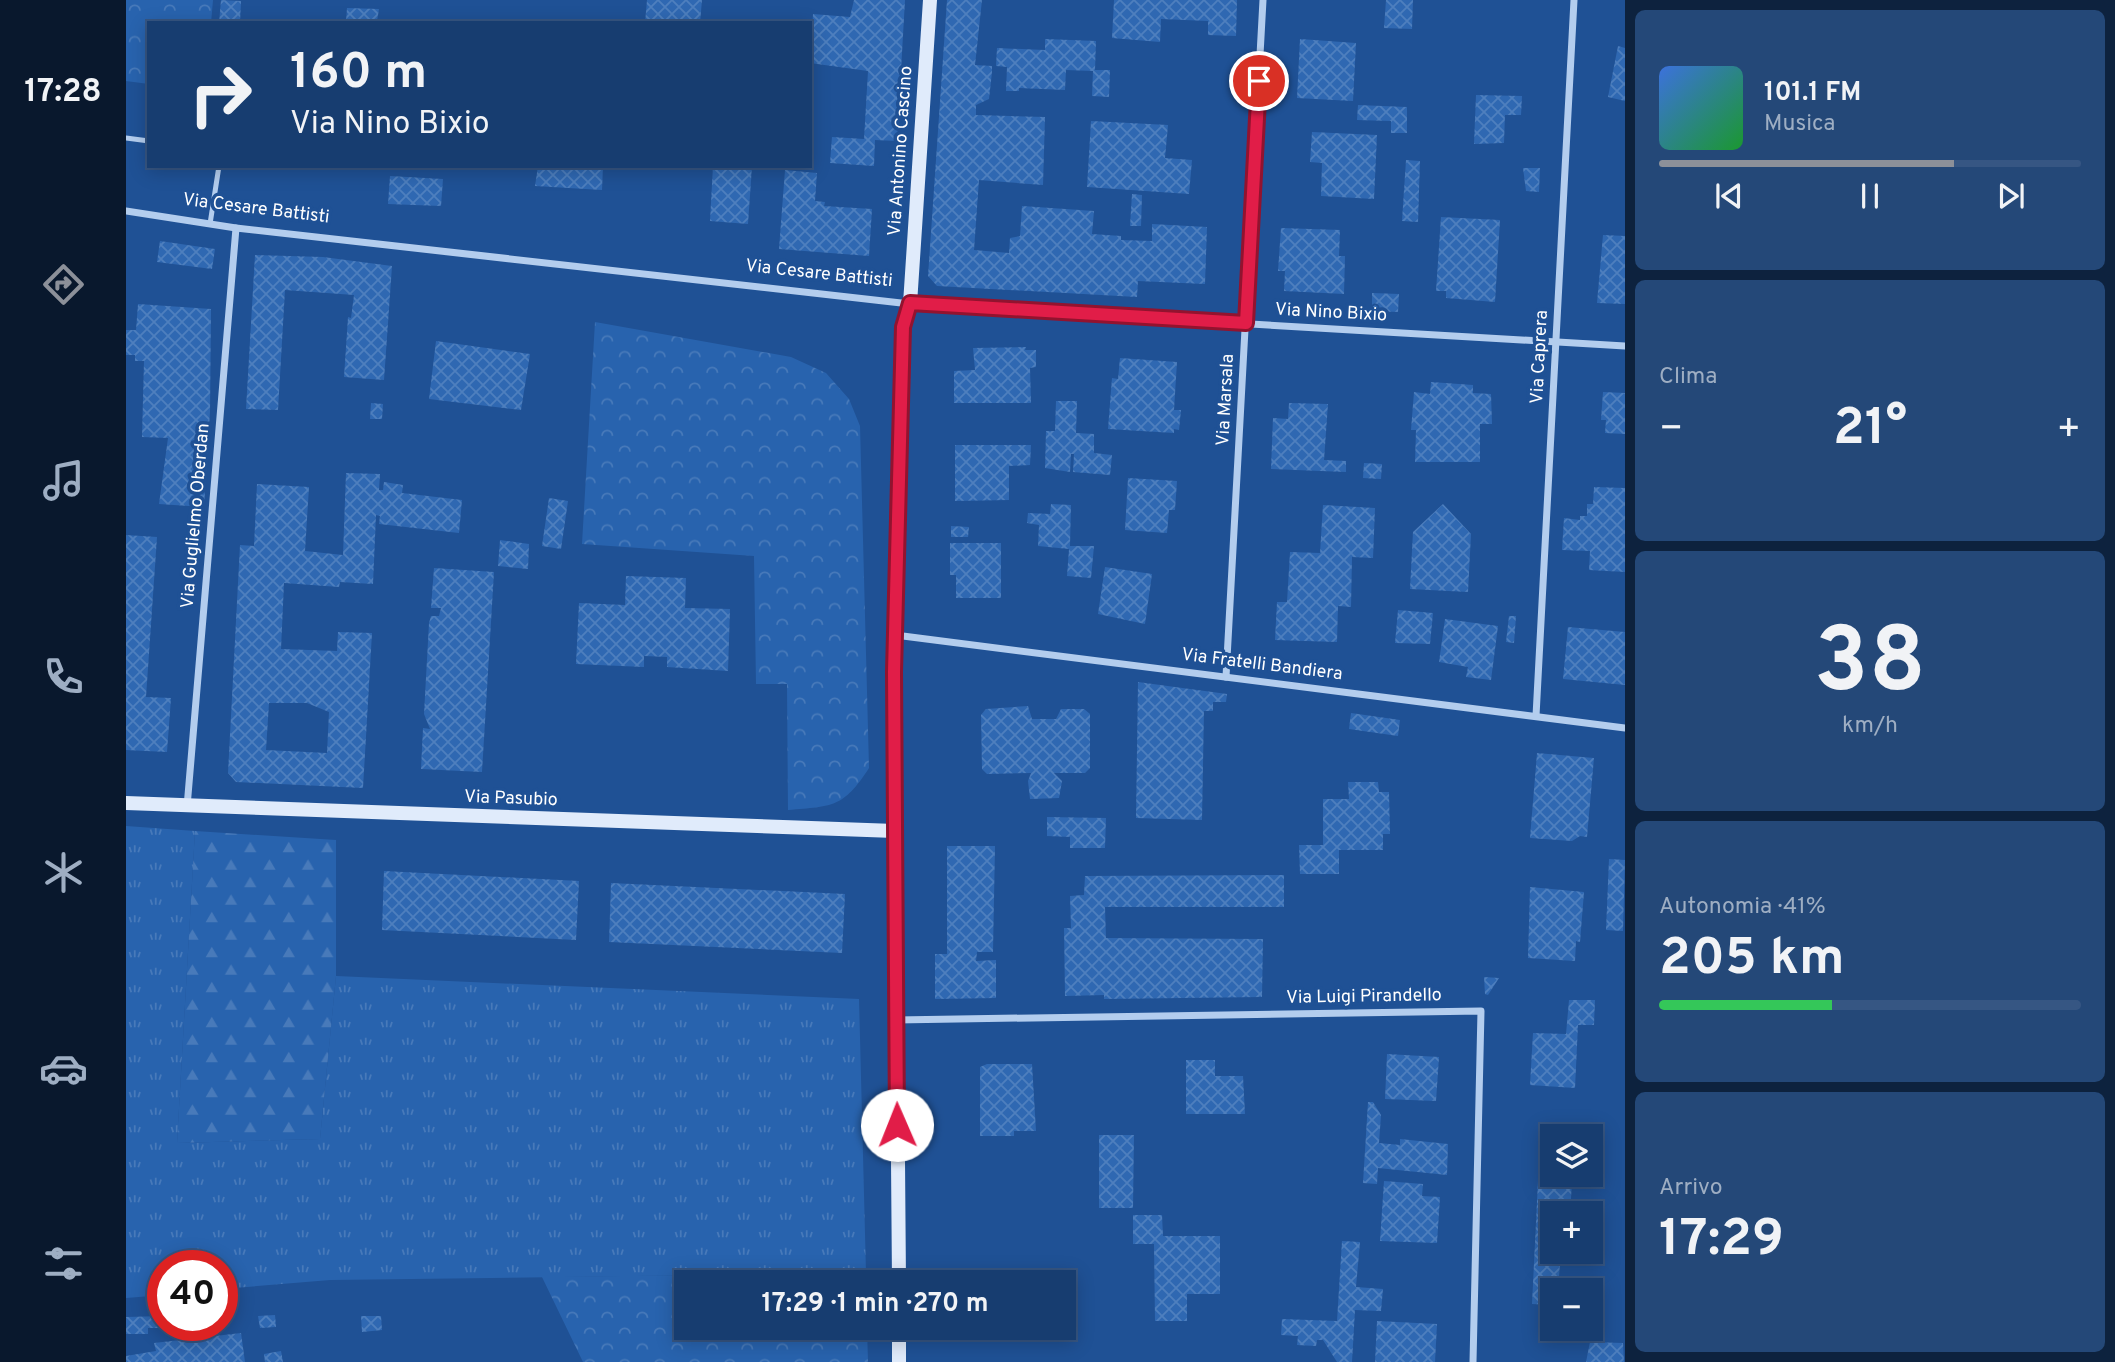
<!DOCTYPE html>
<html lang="it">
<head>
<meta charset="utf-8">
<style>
	body { margin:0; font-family:Overpass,sans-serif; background:#244878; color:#f1f3f6; height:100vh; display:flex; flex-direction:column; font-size:26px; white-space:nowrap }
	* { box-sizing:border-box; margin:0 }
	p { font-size:23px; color:#9eaec3 }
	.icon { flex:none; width:38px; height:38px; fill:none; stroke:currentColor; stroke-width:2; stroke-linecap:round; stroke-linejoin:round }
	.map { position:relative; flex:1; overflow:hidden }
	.panel { display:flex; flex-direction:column; gap:10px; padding:10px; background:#0d223e; width:490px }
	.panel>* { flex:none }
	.hud { position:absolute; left:21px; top:21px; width:665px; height:147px; border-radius:0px; box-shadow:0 4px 18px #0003,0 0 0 2px #365683; background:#173d70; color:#f1f3f6; overflow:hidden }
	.controls { position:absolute; left:1414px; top:1124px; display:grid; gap:14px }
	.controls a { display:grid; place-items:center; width:63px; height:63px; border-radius:0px; background:#173d70; box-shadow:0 4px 18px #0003,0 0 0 2px #365683; font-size:35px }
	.speed { position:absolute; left:21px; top:1250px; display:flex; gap:14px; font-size:35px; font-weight:700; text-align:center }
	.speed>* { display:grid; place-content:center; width:91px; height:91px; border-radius:50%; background:#173d70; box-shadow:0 4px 18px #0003,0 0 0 2px #365683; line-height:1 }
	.speed .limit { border:10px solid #d22; background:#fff; color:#111 }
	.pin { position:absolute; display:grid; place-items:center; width:60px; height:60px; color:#fff; margin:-30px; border:4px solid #fff; border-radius:50%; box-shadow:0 2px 7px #0007 }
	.me { position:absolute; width:77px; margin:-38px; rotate:359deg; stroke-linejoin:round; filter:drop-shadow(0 0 5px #0008) }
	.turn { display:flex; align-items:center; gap:24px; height:147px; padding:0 28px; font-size:32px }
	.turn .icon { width:91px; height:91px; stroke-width:2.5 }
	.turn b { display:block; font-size:49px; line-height:60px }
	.big { font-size:52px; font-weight:700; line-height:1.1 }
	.panel .tile { flex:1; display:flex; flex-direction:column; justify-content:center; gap:10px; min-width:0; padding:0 24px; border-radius:10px; background:#244878 }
	.panel .dial { align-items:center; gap:0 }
	.dial b { font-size:91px; line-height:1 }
	.song { display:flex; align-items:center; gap:21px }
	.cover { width:84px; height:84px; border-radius:10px; background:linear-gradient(135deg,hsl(220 70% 55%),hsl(130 70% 35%)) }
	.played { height:7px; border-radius:4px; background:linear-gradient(90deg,#8c9099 70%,#365683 70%) }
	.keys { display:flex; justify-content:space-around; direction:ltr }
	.heat { display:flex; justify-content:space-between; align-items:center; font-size:38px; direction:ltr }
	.charge { height:10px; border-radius:5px; background:linear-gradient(90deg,#34c759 41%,#365683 0) }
	.trip { position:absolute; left:548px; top:1270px; width:402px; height:70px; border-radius:0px; background:#173d70; box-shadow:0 4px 18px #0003,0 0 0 2px #365683; font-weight:700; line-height:70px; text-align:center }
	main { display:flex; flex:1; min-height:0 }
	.dock { display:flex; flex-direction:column; width:126px; justify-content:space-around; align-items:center; background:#09182d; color:#9eaec3 }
	.dock .icon { width:49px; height:49px }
	.dock .on { color:#8c9099 }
	.dock b { font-size:32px; color:#f1f3f6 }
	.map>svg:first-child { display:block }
	.grass { fill:url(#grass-tufts) }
	.forest { fill:url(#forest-firs) }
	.park { fill:url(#park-crowns) }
	.building { fill:url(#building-cross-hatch); fill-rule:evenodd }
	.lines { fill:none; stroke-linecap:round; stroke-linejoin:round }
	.lane { stroke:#b3cdee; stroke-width:5 }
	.street { stroke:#b3cdee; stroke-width:7 }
	.secondary { stroke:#e0ebfb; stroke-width:14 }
	.route-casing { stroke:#92132f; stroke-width:18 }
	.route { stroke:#e11d48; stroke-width:12 }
	.labels { text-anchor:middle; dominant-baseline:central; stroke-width:7; stroke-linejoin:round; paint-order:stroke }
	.street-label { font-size:18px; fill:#fff; stroke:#1f5195 }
</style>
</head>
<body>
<main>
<nav class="dock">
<b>17:28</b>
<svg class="icon on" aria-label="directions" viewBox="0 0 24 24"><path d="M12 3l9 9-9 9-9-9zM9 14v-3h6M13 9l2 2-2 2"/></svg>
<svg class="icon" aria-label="music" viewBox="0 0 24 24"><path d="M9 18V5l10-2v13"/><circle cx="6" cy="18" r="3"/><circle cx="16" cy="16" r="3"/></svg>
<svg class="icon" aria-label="phone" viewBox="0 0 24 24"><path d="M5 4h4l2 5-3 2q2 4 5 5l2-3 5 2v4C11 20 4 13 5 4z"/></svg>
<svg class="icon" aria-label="climate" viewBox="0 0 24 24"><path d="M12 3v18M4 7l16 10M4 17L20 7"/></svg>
<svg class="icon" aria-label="car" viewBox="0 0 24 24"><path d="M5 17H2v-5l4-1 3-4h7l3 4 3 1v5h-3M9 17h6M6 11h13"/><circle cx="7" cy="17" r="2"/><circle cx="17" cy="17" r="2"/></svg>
<svg class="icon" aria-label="filters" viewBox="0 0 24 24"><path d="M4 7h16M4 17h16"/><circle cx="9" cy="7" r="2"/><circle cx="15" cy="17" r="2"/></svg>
</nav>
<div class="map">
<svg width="1499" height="1362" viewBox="0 0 1499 1362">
	<defs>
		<pattern id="grass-tufts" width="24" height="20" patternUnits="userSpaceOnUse" patternTransform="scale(1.75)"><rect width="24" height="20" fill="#2863ae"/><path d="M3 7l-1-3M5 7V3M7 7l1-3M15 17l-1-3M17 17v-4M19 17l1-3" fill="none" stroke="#487aba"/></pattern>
		<pattern id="forest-firs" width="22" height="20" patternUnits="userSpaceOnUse" patternTransform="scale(1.75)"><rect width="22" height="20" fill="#2863ae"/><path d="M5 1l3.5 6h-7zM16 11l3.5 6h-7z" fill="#487aba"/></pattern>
		<pattern id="park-crowns" width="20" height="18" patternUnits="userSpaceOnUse" patternTransform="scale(1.75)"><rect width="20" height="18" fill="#2863ae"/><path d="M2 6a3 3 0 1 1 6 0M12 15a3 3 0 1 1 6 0" fill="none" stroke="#487aba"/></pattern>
		<pattern id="building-cross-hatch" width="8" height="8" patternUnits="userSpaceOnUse" patternTransform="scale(1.75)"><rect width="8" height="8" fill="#2f68b2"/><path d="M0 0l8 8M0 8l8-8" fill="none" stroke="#4e7fbe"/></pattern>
	</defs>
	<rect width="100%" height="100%" fill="#1f5195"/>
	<!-- grass -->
	<path class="grass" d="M0,826L69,831L51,1143L194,1139L210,976L733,999L740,1273L204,1280L96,1289V1265H37V1295L0,1298Z"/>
	<!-- forest -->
	<path class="forest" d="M69,831L210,840V976L194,1139L51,1143Z"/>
	<!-- park -->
	<g class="park">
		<path d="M0,0H87L85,23H23V84L0,81Z"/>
		<path d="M469,322L665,357L700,373L723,399L734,426L743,768C717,808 707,806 662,810L661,684H630L628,556L456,544Z"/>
		<path d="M740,1273V1283H560V1328H741L742,1362H457L416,1277Z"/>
	</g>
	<!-- building -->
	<g class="building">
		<path d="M95,0L115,1L114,23H93Z"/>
		<path d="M521,0H576L574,23H519Z"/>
		<path d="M728,0H779L771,141L749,140L748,166L704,163L706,137L738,139L742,71L684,63L687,14L724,17Z"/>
		<path d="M821,0H856L849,65L866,66V72L863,99L850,105V115L919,117L917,185L853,180L848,250L883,253L884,238L894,236L896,206L968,211L966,234L995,236V240L1026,241V224L1081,227L1079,284L1012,281L1011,297L811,286L802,276Z"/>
		<path d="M988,0H1111L1110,36L1082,35V21L1035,19L1034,42L986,38Z"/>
		<path d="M1260,0H1287L1286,29L1258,28Z"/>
		<path d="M221,8L253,9L251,21H220Z"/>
		<path d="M919,39L970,41L969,70H984L983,97L966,96L967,71L940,70L939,90L893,88V91H880L881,67L870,66L871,48L919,50Z"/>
		<path d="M1174,39L1230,43L1227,101L1171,98Z"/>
		<path d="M1492,46L1499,48V101L1482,97Z"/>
		<path d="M1350,95L1396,96L1395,115H1379L1378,143L1348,144Z"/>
		<path d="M1232,105L1281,107V133H1265V121L1231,120Z"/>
		<path d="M965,121L1042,125L1039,158L1066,160L1063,194L961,187Z"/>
		<path d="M1186,132L1251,135L1248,199L1195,196L1196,163L1184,162Z"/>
		<path d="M1280,160L1294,161L1292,222L1276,221Z"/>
		<path d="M412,166H477L476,190L409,186Z"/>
		<path d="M587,166H626L622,224L584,221Z"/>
		<path d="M1397,168H1414L1413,192L1400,191Z"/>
		<path d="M659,170L691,173L689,201L699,202L698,206L746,209L743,256L653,249Z"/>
		<path d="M264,176L317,179L315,206L262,204Z"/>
		<path d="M1006,194L1016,195L1015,226H1004Z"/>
		<path d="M1315,217L1374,220L1369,302L1320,298V291H1310Z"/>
		<path d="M1155,228L1214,230L1213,256H1219L1218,294L1158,291L1159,271H1152Z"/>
		<path d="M1477,235L1499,236V304L1471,303Z"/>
		<path d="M34,241L89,249L86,269L31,262Z"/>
		<path d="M129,255L197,257L266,266L258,380L218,377L222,317L225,318L228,295L159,290L152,410L120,409Z"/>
		<path d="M1246,293L1273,294L1272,312L1246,311Z"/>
		<path d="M12,304L85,309L84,412L78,507L33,504L42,438L16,437L18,361H9V355H0V330H10Z"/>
		<path d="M310,341L404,354L395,410L303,399Z"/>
		<path d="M900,347L899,350H910V367L904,368L905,403H828V371L849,370L847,348Z"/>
		<path d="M994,358L1051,362L1048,410H1055L1053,430L1048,429V433L982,429L986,378L992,379Z"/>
		<path d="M1305,382L1347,385V393L1365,394L1366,424H1354V462H1289L1290,430H1285L1288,392L1304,394Z"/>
		<path d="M1477,392L1499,393V434L1479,433L1480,420H1475Z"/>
		<path d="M930,401H951L950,433L968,434V453L986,455L984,475L947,472L948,454H945L944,472L919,468L920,431H929Z"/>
		<path d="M245,403L257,404L256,419H244Z"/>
		<path d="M1163,403L1202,404L1198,460L1220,461V472L1145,469L1147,418L1162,419Z"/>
		<path d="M829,445H905L904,465L883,466V500L829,501Z"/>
		<path d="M1238,463L1256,464L1255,479L1237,478Z"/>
		<path d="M220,473L254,474L253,490H257L258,482L277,485L276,493L336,500L333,533L253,524L254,516L250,515L247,584L214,582L213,587L158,583L155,649L211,651L212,632L246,633L237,788L110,782L102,773L114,545L128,546L131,484L183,487L179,551L217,555ZM143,703H181L203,712L201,753L140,750Z"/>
		<path d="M1002,478L1051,481L1049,510H1043L1041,533L999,530Z"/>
		<path d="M1468,487L1499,488V572L1463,570L1464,551L1436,550L1438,518L1454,520V516H1461V504H1467Z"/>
		<path d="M423,498L442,501L435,549L416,546Z"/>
		<path d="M925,504L945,505L944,546H968L965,578L941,576L943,549L912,546L913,525L901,523L902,513L924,514Z"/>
		<path d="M1317,504L1345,534L1342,592L1284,589L1287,532Z"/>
		<path d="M1197,505L1249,508L1247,558L1226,557L1225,607L1212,606L1211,642L1149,640L1151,602H1161L1164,552L1194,553Z"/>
		<path d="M825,526L843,527L842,537H825Z"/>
		<path d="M0,535L31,537L20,697L45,698L41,752L0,750Z"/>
		<path d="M374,540L403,544L402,569L372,566Z"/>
		<path d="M824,543H875V598H830V575H824Z"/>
		<path d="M979,567L1026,574L1019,624L972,614Z"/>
		<path d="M308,568L368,572L356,772L295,769L297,728L304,729L298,714L303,623L305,616H313L315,608H305Z"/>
		<path d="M500,576L560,578L559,608L604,609L602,671L541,667V657L518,656V667L450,664L453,603L499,605Z"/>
		<path d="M1272,610L1307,613L1304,644L1269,643Z"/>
		<path d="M1383,616H1390L1388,643L1380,642Z"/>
		<path d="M1319,619L1372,626L1365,680L1340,677L1342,667L1313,662Z"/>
		<path d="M1442,627L1499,632V685L1437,679Z"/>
		<path d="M1012,682L1101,694L1100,702H1087V711H1078L1076,820L1010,818Z"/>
		<path d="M902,706L906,719H930L935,709H958L964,714V768L959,773H928L936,781L933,798L904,799L902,781L905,773L861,774L856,769L855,715L860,709Z"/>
		<path d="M1225,713L1274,720L1272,736L1223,729Z"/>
		<path d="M1411,753L1468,758L1461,837L1454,836L1446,841L1404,838Z"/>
		<path d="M1222,782H1252L1253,792H1263L1264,834H1257V850H1213V874H1174L1173,845H1197V799H1223Z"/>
		<path d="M921,817L980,818L979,848H944V837L921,836Z"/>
		<path d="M821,846H869L867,952H851L850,961L870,960V998L809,999V954H821Z"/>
		<path d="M1483,859L1499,860L1497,931L1480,930Z"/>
		<path d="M258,871L453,881L450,940L256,930Z"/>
		<path d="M1158,875V907H979L980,938L1137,939L1136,997L978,999V995L939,996L938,928H945L944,896L958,895L959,876Z"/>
		<path d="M485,883L719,894L716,953L483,942Z"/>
		<path d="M1404,887L1458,892L1454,942L1450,941L1449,961L1402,958Z"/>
		<path d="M1358,977L1373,978L1362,995L1359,994Z"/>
		<path d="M1443,1000H1469L1468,1025H1452L1449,1088L1404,1085L1407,1033L1440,1034Z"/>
		<path d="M1261,1054L1313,1057L1310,1101L1259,1099Z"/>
		<path d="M1060,1060H1089V1076H1117L1119,1114H1060Z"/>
		<path d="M861,1064H906L910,1131H888V1136H854V1067Z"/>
		<path d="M1242,1102H1247L1255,1115L1253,1143L1274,1145V1139L1322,1144L1321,1175L1252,1168L1251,1184L1237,1183Z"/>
		<path d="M973,1135H1008L1007,1208H973Z"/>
		<path d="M1258,1181L1297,1184L1296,1196L1314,1197L1311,1243L1254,1241Z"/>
		<path d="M1412,1181L1446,1183L1444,1213H1426V1251H1435L1432,1290H1426V1305L1406,1304Z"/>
		<path d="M1007,1215H1036L1037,1236H1094V1294H1061V1321H1029L1028,1244H1007Z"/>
		<path d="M1216,1241L1234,1242L1230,1287L1257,1289L1255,1311L1229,1310L1226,1362H1211L1197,1340H1191L1190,1346L1171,1345L1172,1336L1155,1335L1156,1319L1211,1321Z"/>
		<path d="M149,1315L150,1327L134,1328L132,1316Z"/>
		<path d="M37,1316V1325H41V1328H22V1334H0V1317Z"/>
		<path d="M235,1316H255L256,1330L236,1332Z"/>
		<path d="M1251,1321L1311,1324L1309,1362H1249Z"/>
		<path d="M115,1333L119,1362H0V1356L30,1351L28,1343Z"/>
		<path d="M1464,1342L1497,1343L1498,1362H1460Z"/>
		<path d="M155,1351L157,1362H139L138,1354Z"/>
	</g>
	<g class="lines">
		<!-- lane -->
		<g class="lane">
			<path d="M0,138L23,141"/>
			<path d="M84,224L93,166"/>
		</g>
		<!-- street -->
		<g class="street">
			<path d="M0,211L110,228L784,304L1499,346"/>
			<path d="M769,635L1499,728"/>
			<path d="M1100,677L1137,0"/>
			<path d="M1410,716L1448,0"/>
			<path d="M61,807L110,228"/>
			<path d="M770,1020L1355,1011L1347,1362"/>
		</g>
		<!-- secondary -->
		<g class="secondary">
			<path d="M0,803L769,831"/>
			<path d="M773,1283L768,672L777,327L784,304L804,0"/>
			<path d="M773,1328V1362"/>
		</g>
	</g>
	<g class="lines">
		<defs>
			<path id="route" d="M771,1125L768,672L777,327L784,303L1120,323L1133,81"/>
		</defs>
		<!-- route casing -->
		<use href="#route" class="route-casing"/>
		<!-- route -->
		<use href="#route" class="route"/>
	</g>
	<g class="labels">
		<!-- street labels -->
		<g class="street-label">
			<text transform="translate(775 151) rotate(-86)">Via Antonino Cascino</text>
			<text transform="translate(130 209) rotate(7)">Via Cesare Battisti</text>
			<text transform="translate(693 274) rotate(6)">Via Cesare Battisti</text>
			<text transform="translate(1205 313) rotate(3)">Via Nino Bixio</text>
			<text transform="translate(1414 357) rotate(-87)">Via Caprera</text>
			<text transform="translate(1100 400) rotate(-87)">Via Marsala</text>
			<text transform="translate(70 516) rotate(-85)">Via Guglielmo Oberdan</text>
			<text transform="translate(1136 665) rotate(7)">Via Fratelli Bandiera</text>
			<text transform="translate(385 799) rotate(2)">Via Pasubio</text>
			<text transform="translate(1238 997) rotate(-1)">Via Luigi Pirandello</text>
		</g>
	</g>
</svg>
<div class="controls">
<a><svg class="icon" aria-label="layers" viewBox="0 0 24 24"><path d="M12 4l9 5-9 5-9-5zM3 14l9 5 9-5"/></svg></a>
<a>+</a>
<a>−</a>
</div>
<div class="speed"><div class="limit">40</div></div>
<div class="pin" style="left:1133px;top:81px;background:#d93025"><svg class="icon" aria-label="arrive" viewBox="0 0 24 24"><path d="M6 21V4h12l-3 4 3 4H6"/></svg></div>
<svg class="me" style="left:771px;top:1125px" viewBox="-20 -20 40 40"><circle r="19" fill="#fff"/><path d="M0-13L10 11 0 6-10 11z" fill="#e11d48"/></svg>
<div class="trip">17:29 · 1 min · 270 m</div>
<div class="hud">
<div class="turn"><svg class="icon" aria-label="right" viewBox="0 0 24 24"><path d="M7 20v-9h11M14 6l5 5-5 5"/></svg><div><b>160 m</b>Via Nino Bixio</div></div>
</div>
</div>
<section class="panel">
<div class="tile">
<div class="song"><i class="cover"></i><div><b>101.1 FM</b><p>Musica</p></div></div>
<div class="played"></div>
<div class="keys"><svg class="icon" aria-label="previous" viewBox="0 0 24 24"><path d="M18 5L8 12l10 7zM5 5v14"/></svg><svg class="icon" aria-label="pause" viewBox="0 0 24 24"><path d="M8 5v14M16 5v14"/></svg><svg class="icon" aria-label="next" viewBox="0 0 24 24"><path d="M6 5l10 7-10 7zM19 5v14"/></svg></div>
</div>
<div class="tile"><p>Clima</p>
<div class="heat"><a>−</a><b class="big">21°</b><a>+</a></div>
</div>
<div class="tile dial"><b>38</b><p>km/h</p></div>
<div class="tile"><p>Autonomia · 41%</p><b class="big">205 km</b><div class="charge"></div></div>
<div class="tile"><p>Arrivo</p><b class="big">17:29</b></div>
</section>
</main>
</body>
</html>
